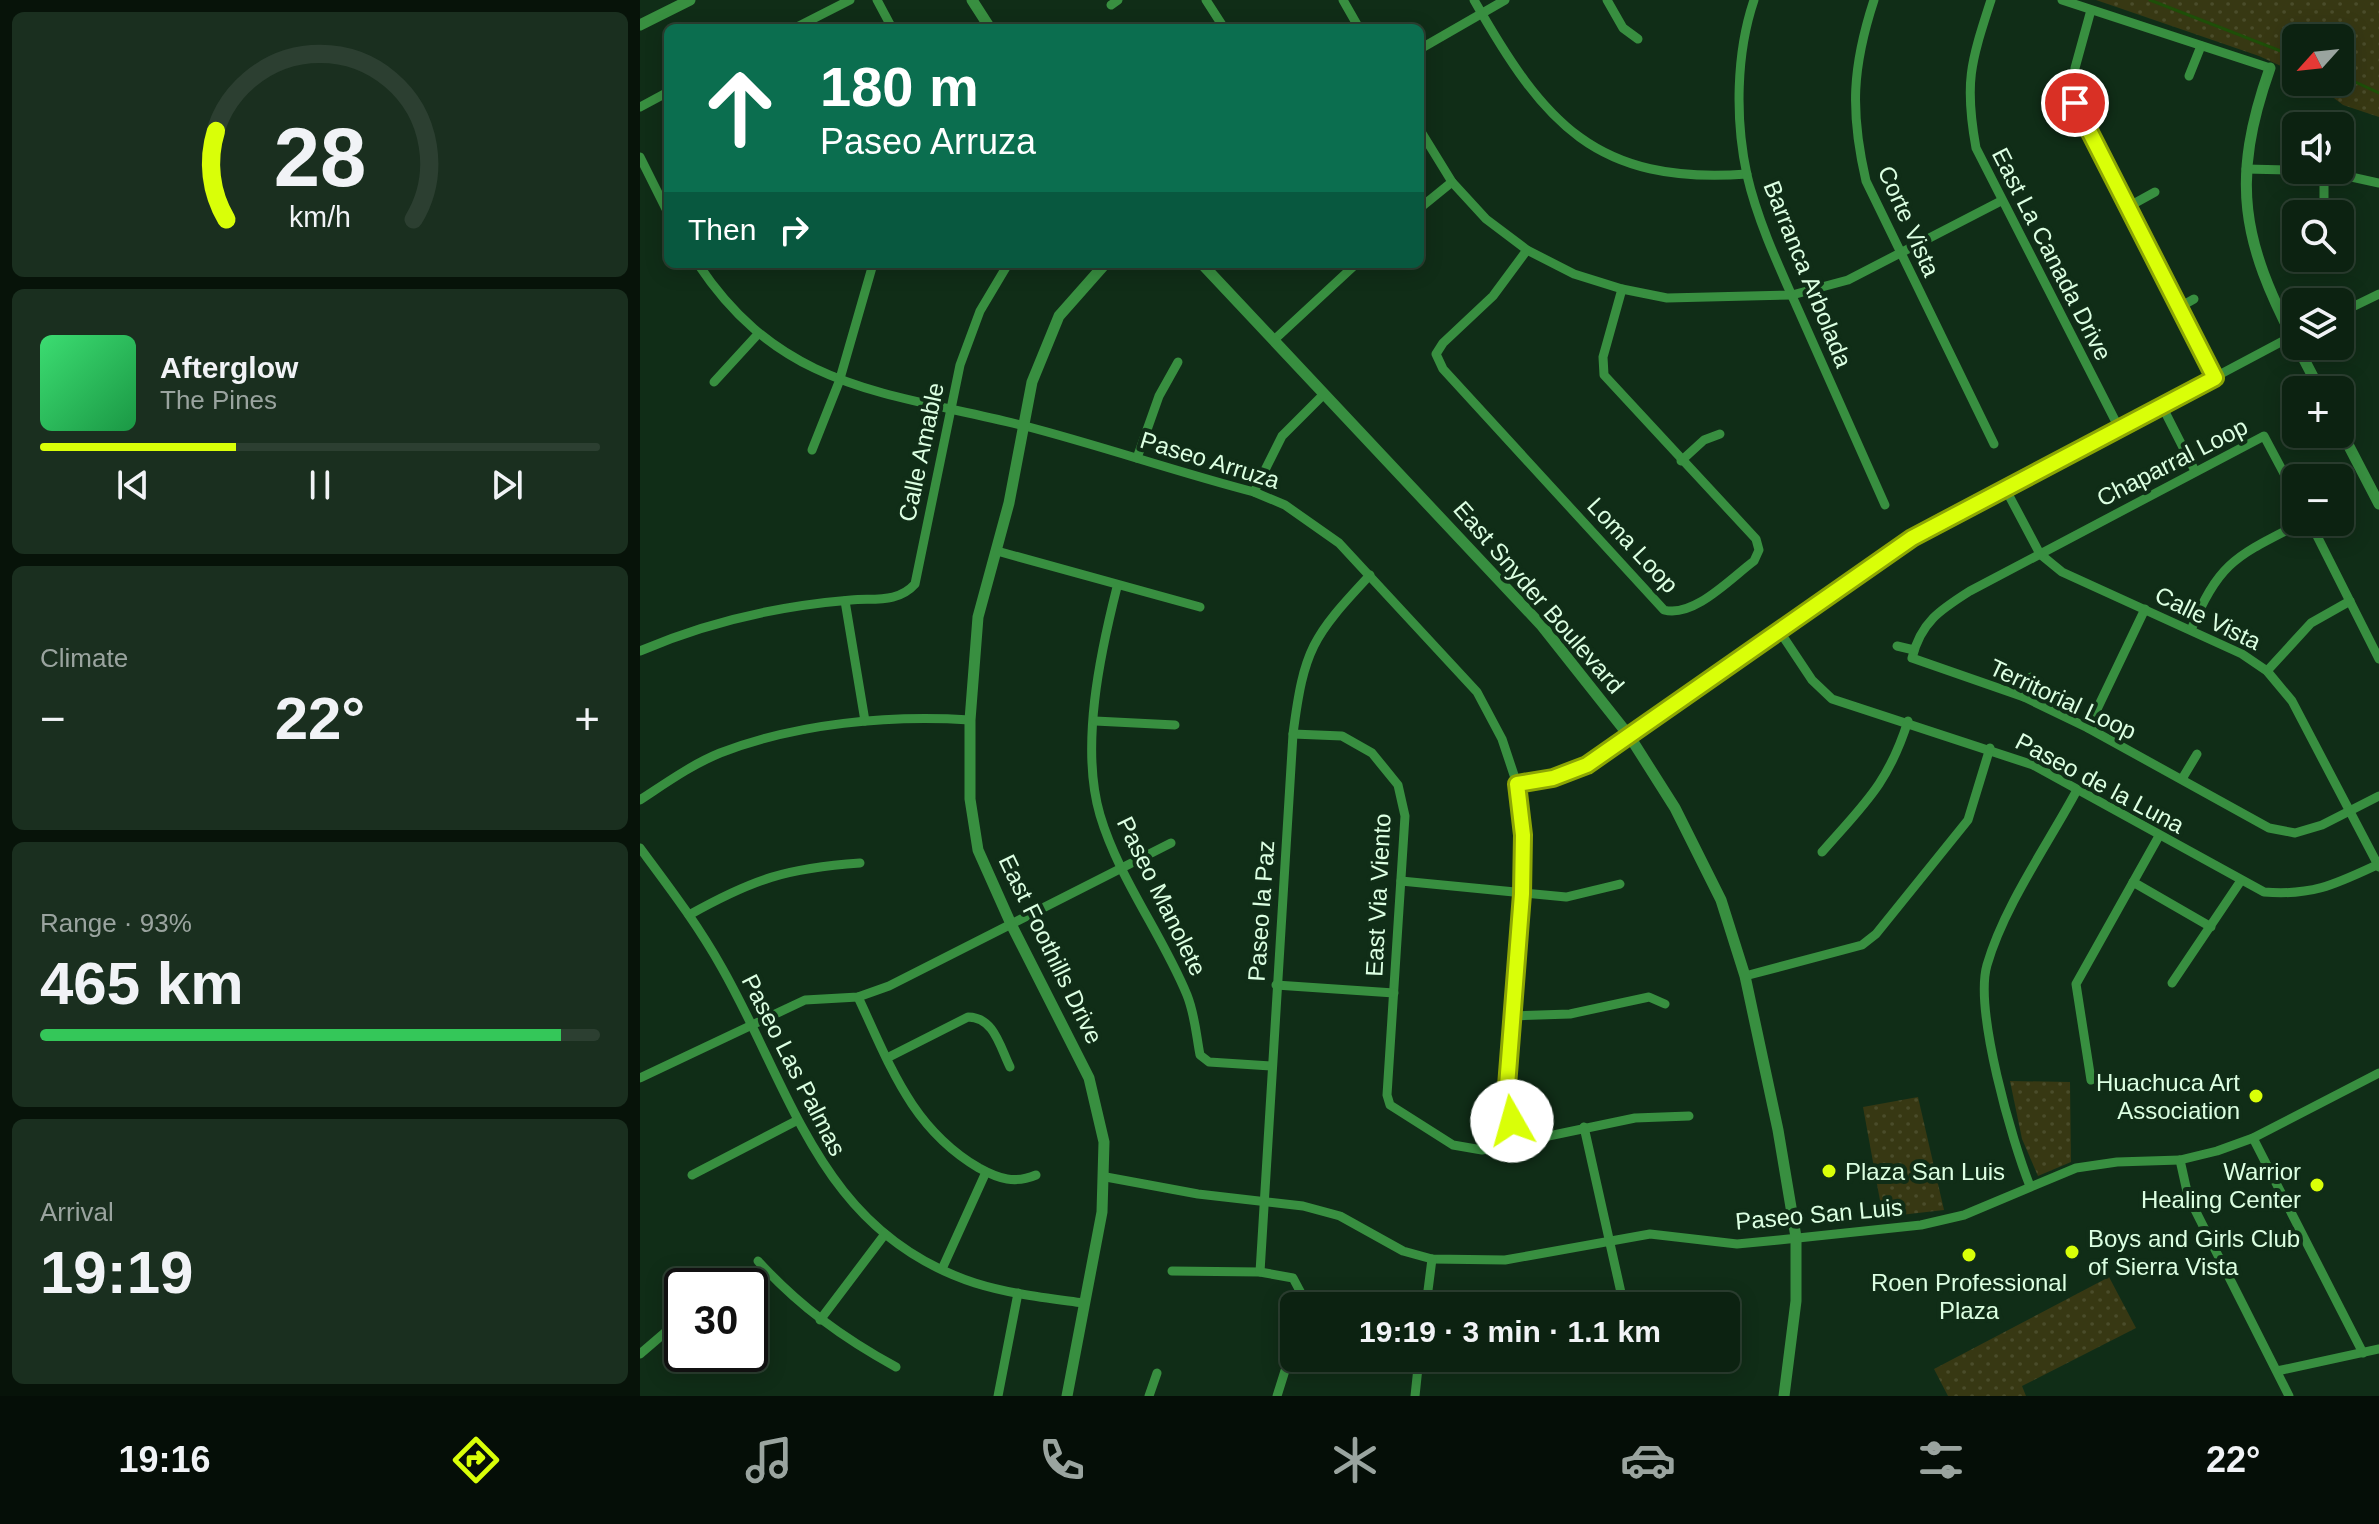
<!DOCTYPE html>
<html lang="en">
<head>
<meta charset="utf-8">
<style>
	body { margin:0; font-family:Arial,sans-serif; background:#1a2f1f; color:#f1f3f6; height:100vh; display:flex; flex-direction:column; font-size:30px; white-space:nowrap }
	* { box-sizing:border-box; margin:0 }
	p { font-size:26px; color:#9aa49f }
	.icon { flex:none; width:44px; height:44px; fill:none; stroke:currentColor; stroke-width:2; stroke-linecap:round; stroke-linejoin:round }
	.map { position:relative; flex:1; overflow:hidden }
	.side { display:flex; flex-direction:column; gap:12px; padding:12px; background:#071309; width:640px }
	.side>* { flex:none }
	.top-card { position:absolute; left:24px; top:24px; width:760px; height:244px; border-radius:12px; box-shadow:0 4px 20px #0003,0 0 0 2px #2c3f31; background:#0b6e4f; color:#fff; overflow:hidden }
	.needle { width:52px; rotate:243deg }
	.controls { position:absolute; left:1642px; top:24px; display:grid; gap:16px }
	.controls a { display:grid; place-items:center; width:72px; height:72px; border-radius:12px; background:#0c2211; box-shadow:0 4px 20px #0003,0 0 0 2px #2c3f31; font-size:40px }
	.speed { position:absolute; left:24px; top:1268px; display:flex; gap:16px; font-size:40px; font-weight:700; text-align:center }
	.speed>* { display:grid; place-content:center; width:104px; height:104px; border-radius:50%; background:#0c2211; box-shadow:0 4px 20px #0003,0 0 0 2px #2c3f31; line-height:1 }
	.speed .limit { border:4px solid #111; border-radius:12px; background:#fff; color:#111 }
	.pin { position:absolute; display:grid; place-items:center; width:68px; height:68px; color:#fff; margin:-34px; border:4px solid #fff; border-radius:50%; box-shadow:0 2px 8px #0007 }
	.me { position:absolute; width:88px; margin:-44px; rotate:353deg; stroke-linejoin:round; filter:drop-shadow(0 0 6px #0008) }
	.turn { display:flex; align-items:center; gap:28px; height:168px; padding:0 24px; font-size:36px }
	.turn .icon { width:104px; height:104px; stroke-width:2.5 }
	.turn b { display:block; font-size:56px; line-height:68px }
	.then { display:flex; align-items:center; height:76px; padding:0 24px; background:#0003; gap:16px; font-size:30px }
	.big { font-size:60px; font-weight:700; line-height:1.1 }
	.side .tile { flex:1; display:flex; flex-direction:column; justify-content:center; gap:12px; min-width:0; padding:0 28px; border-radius:12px; background:#1a2f1f }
	.side .dial { align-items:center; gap:0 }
	.dial svg { height:208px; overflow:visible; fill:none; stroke:#2c3f31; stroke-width:7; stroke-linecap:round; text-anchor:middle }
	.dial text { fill:#f1f3f6; stroke:none }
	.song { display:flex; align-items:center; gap:24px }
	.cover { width:96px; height:96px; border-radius:12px; background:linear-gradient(135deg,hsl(140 70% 55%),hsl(140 70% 35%)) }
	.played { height:8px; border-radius:4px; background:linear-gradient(90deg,#d9ff08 35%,#2c3f31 35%) }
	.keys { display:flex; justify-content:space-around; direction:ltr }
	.heat { display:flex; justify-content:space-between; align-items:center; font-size:44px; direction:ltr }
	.charge { height:12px; border-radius:6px; background:linear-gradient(90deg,#34c759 93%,#2c3f31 0) }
	.trip { position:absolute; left:640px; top:1292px; width:460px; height:80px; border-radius:12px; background:#0c2211; box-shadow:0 4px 20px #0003,0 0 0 2px #2c3f31; font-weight:700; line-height:80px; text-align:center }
	.menu { display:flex; height:128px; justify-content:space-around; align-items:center; background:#050e07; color:#9aa49f }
	.menu .icon { width:56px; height:56px }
	.menu .active { color:#d9ff08 }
	.menu b { font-size:36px; color:#f1f3f6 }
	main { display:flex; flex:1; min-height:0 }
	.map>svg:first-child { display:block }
	.green { fill:url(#green-dots) }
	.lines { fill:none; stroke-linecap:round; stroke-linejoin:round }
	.stream { stroke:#1e4f08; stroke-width:3 }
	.minor { stroke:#388f40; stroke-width:9 }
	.tertiary { stroke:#388f40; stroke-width:11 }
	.route-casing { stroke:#8da605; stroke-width:20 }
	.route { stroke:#d9ff08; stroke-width:14 }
	.poi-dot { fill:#d9ff08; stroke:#102d17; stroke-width:3 }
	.labels { text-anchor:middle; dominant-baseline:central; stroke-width:8; stroke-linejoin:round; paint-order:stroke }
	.street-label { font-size:24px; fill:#dcffe2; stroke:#102d17 }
	.poi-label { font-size:24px; fill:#dcffe2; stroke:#102d17; text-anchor:end }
</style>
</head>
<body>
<main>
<section class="side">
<div class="tile dial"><svg viewBox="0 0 100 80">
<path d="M14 69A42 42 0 1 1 86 69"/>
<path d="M14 69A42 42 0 0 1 10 35" stroke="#d9ff08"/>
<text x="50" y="56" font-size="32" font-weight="700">28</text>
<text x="50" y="72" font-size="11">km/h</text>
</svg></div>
<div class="tile">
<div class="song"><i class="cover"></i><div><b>Afterglow</b><p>The Pines</p></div></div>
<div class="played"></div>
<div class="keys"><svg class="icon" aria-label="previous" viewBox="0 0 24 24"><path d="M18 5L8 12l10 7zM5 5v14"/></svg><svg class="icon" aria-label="pause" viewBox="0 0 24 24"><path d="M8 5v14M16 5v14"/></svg><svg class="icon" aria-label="next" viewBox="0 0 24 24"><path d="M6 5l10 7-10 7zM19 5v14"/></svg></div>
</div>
<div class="tile"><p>Climate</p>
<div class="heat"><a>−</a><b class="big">22°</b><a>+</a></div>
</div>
<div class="tile"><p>Range · 93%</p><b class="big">465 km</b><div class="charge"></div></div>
<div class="tile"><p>Arrival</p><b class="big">19:19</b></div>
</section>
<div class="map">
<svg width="1739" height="1396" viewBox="0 0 1739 1396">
	<defs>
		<pattern id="green-dots" width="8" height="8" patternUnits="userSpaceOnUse" patternTransform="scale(2)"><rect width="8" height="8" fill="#373813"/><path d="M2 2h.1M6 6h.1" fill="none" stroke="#4a4c2a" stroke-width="1.8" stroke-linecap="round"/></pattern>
	</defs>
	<rect width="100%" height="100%" fill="#102d17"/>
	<!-- green -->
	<g class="green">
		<path d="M1456,0H1739V117L1703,105L1673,82H1700V38H1656V73L1619,56Z"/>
		<path d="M1370,1081L1430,1082L1431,1162L1398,1176L1382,1139Z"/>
		<path d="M1278,1097L1304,1210L1243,1217L1223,1107Z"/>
		<path d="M1469,1277L1496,1328L1382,1386L1386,1396H1308L1294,1369Z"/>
	</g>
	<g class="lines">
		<!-- stream -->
		<g class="stream">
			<path d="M1510,0L1656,57"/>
			<path d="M1700,75L1739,93"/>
		</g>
		<!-- minor -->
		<g class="minor">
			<path d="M237,0L252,28"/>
			<path d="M566,0L584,28"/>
			<path d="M703,0L719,28"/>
			<path d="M834,0C904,123 955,185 1107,174"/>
			<path d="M967,0L983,28L998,39"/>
			<path d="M1114,0C1096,53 1095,120 1107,175C1118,223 1141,271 1161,316C1189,379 1217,442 1245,505"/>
			<path d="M1234,0C1212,67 1210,112 1226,181L1354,444"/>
			<path d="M1351,0C1331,62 1324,82 1336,148L1479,428"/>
			<path d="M1422,0L1630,68"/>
			<path d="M471,5L478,0"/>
			<path d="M1451,10L1435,68V103L1575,378"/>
			<path d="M155,28L210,0"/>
			<path d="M780,49L865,0"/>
			<path d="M1549,76L1561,46"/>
			<path d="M0,107L28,92"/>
			<path d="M780,130L812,182L846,219L887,250L934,274L982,289L1027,298L1152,295L1208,280L1361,201"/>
			<path d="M0,157L28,213"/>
			<path d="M1606,169L1684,171L1739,183"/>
			<path d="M780,208L812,182"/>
			<path d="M1486,208L1515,192"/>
			<path d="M1684,214V171"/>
			<path d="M887,250L853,296L803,343L796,354L803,369L1024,610C1054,618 1091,578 1114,561L1119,550L1116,539L964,375L963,357L982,289"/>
			<path d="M58,264C143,392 250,392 385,426C462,446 537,472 614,492L645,505L699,543L837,692L862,739L877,784L883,835L866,1099L878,1142"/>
			<path d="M1538,308L1554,299"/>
			<path d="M1700,313L1739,294"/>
			<path d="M634,340L716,264"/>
			<path d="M74,382L118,334"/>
			<path d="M1522,406L1555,471"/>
			<path d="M172,450L199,382L233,264"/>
			<path d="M497,458L519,396L538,362"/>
			<path d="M1041,461L1064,440L1080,434"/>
			<path d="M1365,488L1400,554L1422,572L1602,654L1627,671L1652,701L1739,867"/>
			<path d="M614,492L642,436L684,394"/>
			<path d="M1656,496L1624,436L1330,591C1300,610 1281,622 1272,658L1384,697L1448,728L1629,828L1655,833L1682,825L1739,796"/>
			<path d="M1670,522L1739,659"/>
			<path d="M357,551L560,607"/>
			<path d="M477,587C460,654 440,747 460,815C479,879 522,934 547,995C555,1015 556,1034 560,1055L569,1062L631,1066"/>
			<path d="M205,601L225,721"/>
			<path d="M1551,630C1579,560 1599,555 1663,522"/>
			<path d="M1140,632L1172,680L1192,699L1393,765L1624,892C1673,896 1696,884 1739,864"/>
			<path d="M1257,646L1274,650"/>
			<path d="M0,651C67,622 138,606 211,600C235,598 258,603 275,584L320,365L340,311L368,264"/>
			<path d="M1627,671L1671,623L1710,601"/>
			<path d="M1384,697L1391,677"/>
			<path d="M455,721L535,725"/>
			<path d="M1448,728L1505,609"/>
			<path d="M653,734L702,736L732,753L758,785L765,816L747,1095L750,1105L813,1145L842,1150L995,1118L1049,1116"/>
			<path d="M1542,779L1557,754"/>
			<path d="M877,784L913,778L947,765L1272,538L1656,334"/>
			<path d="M0,800C26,783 51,765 80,753C158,723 248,715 330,720"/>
			<path d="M0,848C29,887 58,925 82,968C153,1093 181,1233 335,1283C370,1294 407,1298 443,1303"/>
			<path d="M1182,852C1224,804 1248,784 1268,721"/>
			<path d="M761,881L926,897L980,884"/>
			<path d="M1493,882L1571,927"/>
			<path d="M49,915C113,879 147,868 220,863"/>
			<path d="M1105,976L1222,945L1236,934L1328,820L1350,748"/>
			<path d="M1532,983L1600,882"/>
			<path d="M636,985L754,993"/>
			<path d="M218,997C250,1065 271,1128 339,1168C359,1179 375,1184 396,1175"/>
			<path d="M872,1016L930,1014L1009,997L1025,1004"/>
			<path d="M247,1058L328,1017C354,1017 360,1047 370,1067"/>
			<path d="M0,1078L165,1000L218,997L249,986L531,843"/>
			<path d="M1451,1080L1436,984L1519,836"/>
			<path d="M944,1127L984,1306"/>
			<path d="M1613,1138L1723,1353"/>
			<path d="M1540,1160L1548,1196L1649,1396"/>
			<path d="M52,1175L156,1121"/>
			<path d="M466,1177L558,1194L663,1206L700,1216L763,1251L792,1259L865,1260L1010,1234L1097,1244L1139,1240L1281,1225L1324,1215L1436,1168L1477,1162L1540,1160L1577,1151L1613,1138L1739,1073"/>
			<path d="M1390,1186C1372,1141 1334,1010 1347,965C1364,906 1408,844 1437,790"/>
			<path d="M118,1261C159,1306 203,1338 256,1367"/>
			<path d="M302,1269L346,1172"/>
			<path d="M532,1271L620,1272L653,1278L661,1293L660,1306"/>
			<path d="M620,1272L653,734C664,649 672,637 730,575"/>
			<path d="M786,1306L792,1259"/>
			<path d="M180,1320L245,1234"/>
			<path d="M0,1354L35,1324"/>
			<path d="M1637,1371L1739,1349"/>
			<path d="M358,1396L378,1293"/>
			<path d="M509,1396L517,1373"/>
			<path d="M637,1396L654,1342"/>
			<path d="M775,1396L779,1358"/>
		</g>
		<!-- tertiary -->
		<g class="tertiary">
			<path d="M332,0L350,28"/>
			<path d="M0,25L50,0"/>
			<path d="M1630,68C1590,181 1602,241 1656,344"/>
			<path d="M562,264L902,626L990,737L1035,808L1081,900L1105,976L1138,1130L1156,1237V1301L1144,1396"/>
			<path d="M1657,346L1680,390"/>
			<path d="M1700,429L1739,504"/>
			<path d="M427,1396L462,1212L464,1142L449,1078L371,924L338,850L330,799V720L338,617L369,503L392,382L419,316L465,264"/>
		</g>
	</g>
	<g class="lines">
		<defs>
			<path id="route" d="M872,1121L866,1099L882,894L883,835L877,784L913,778L947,765L1272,538L1575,378L1435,103"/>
		</defs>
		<!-- route casing -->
		<use href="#route" class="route-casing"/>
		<!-- route -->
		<use href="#route" class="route"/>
	</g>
	<!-- markers -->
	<g class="poi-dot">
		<circle cx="1616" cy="1096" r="8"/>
		<circle cx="1189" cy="1171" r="8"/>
		<circle cx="1677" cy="1185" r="8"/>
		<circle cx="1432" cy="1252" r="8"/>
		<circle cx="1329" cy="1255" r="8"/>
	</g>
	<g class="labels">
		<!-- street labels -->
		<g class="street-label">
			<text transform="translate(1269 221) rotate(66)">Corte Vista</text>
			<text transform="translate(1412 254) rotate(63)">East La Canada Drive</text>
			<text transform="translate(1168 274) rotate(68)">Barranca Arbolada</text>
			<text transform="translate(281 452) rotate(-78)">Calle Amable</text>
			<text transform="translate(570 460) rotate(17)">Paseo Arruza</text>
			<text transform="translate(1532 462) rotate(-27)">Chaparral Loop</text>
			<text transform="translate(993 545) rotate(47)">Loma Loop</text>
			<text transform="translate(899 597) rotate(49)">East Snyder Boulevard</text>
			<text transform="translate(1568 618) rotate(26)">Calle Vista</text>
			<text transform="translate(1423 699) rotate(25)">Territorial Loop</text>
			<text transform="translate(1460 783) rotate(28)">Paseo de la Luna</text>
			<text transform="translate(738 895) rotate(-87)">East Via Viento</text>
			<text transform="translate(522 896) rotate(64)">Paseo Manolete</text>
			<text transform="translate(621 911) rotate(-86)">Paseo la Paz</text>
			<text transform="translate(411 949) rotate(64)">East Foothills Drive</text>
			<text transform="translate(154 1065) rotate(63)">Paseo Las Palmas</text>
			<text transform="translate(1179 1214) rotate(-5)">Paseo San Luis</text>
		</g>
		<!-- poi labels -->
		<g class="poi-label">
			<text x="1600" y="1082">Huachuca Art<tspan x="1600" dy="28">Association</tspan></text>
			<text x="1205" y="1171" text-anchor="start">Plaza San Luis</text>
			<text x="1661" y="1171">Warrior<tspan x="1661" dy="28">Healing Center</tspan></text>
			<text x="1448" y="1238" text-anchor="start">Boys and Girls Club<tspan x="1448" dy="28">of Sierra Vista</tspan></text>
			<text x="1329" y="1282" text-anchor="middle">Roen Professional<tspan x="1329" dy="28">Plaza</tspan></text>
		</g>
	</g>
</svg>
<div class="controls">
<a><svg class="needle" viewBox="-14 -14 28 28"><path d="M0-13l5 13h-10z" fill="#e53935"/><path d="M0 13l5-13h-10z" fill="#9aa49f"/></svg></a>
<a><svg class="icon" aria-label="sound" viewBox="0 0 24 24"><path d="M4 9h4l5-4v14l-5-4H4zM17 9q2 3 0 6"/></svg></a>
<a><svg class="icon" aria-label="search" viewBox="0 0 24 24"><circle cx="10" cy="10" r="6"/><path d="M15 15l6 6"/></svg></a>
<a><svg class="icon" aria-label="layers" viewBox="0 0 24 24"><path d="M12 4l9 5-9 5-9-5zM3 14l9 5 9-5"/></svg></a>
<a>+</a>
<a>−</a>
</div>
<div class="speed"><div class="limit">30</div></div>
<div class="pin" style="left:1435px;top:103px;background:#d93025"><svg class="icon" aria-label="arrive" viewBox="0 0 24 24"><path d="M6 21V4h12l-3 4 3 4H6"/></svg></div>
<svg class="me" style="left:872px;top:1121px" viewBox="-20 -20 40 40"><circle r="19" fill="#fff"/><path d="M0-13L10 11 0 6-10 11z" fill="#d9ff08"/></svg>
<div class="trip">19:19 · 3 min · 1.1 km</div>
<div class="top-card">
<div class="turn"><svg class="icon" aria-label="ahead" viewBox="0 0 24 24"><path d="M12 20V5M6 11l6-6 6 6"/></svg><div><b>180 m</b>Paseo Arruza</div></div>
<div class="then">Then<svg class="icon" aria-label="right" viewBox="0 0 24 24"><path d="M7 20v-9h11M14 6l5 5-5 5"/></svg></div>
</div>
</div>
</main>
<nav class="menu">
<b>19:16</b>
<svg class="icon active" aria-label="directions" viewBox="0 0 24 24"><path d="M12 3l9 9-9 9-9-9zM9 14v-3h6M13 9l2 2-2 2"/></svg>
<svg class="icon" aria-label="music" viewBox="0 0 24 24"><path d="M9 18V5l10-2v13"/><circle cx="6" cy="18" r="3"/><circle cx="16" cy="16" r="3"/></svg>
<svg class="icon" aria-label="phone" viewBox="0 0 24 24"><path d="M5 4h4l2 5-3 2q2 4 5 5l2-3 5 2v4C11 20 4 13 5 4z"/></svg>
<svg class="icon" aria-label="climate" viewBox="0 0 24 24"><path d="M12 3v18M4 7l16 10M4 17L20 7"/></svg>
<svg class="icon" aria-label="car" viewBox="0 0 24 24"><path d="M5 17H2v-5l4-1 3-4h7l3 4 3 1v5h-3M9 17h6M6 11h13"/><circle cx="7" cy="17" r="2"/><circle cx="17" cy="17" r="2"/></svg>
<svg class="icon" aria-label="filters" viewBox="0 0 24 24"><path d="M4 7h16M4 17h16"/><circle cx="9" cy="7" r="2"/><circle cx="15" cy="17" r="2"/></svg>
<b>22°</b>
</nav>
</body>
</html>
